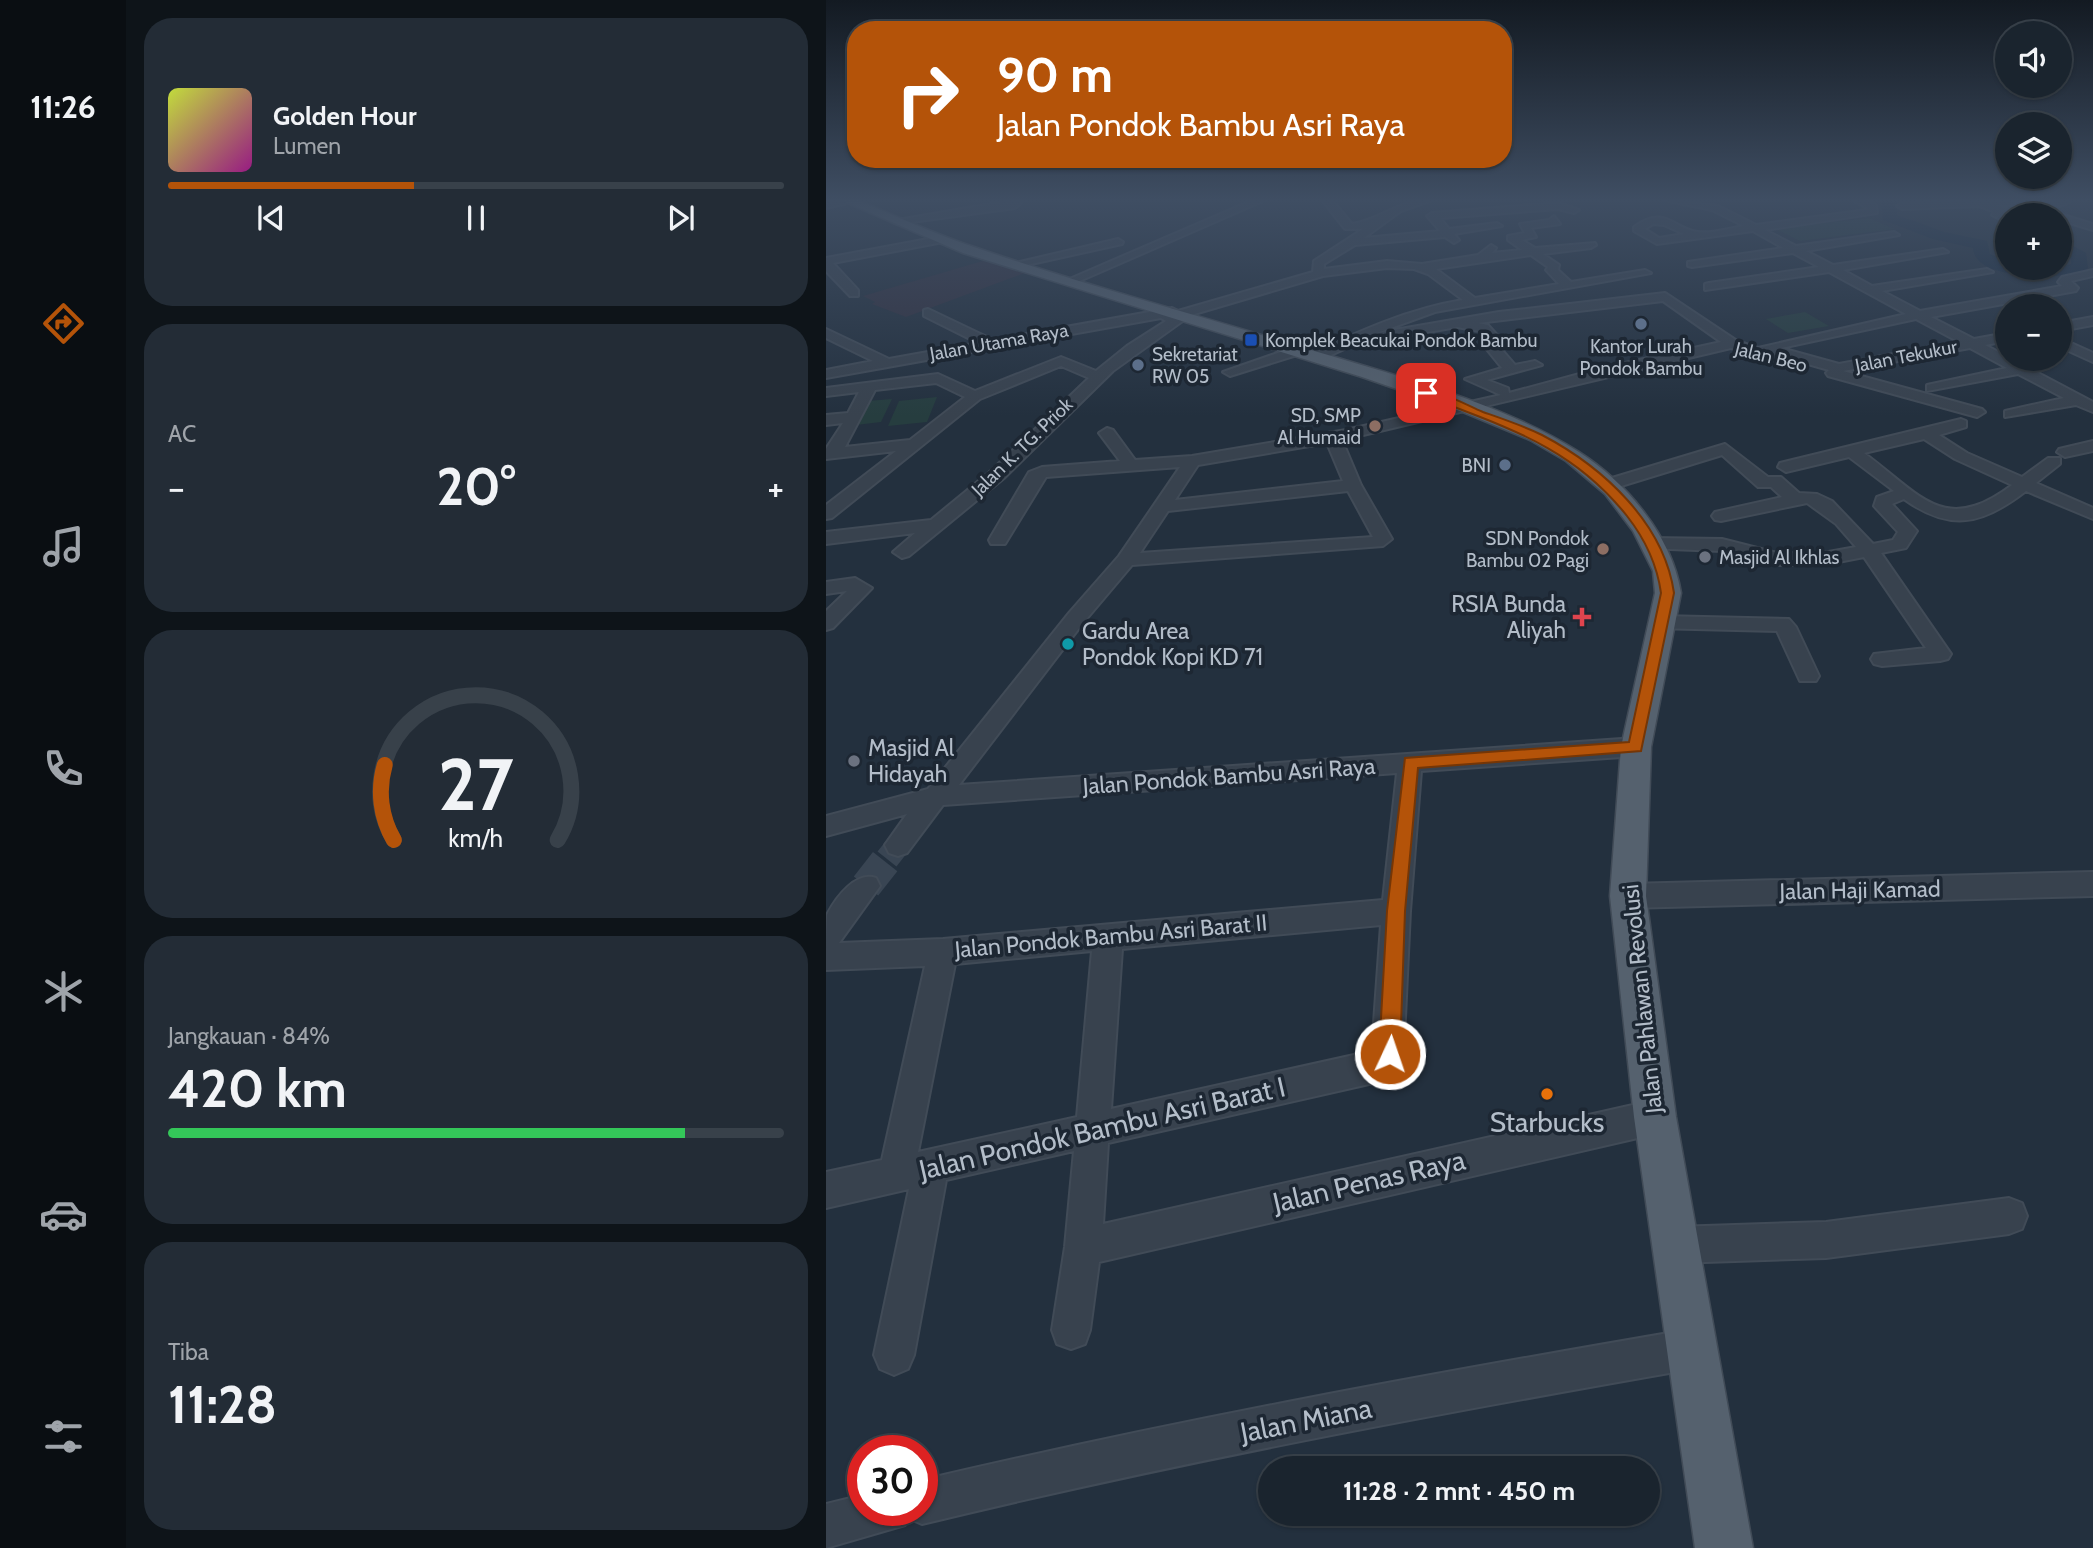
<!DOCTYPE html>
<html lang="id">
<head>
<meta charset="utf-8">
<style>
	body { margin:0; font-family:Cabin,sans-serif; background:#232c36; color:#f1f3f6; height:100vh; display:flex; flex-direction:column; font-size:26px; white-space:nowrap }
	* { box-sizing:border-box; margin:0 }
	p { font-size:23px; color:#9fa4aa }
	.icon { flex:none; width:38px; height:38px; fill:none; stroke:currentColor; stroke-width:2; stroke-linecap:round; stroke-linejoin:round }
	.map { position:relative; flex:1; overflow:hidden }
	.drawer { display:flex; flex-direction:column; gap:18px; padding:18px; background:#0e1419; width:700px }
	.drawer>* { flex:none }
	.guide { position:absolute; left:21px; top:21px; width:665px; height:147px; border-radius:28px; box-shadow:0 2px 5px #0004,0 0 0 2px #38414a; background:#b45309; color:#fff; overflow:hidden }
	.controls { position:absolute; left:1169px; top:21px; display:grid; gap:14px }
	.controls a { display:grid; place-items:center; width:77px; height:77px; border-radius:50%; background:#1a242e; box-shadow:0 2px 5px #0004,0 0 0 2px #38414a; font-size:35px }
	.speed { position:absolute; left:21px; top:1435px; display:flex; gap:14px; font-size:35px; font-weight:700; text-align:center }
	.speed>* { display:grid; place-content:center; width:91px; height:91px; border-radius:50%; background:#1a242e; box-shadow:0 2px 5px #0004,0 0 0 2px #38414a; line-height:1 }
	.speed .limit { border:10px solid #d22; background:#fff; color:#111 }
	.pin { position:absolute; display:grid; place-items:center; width:60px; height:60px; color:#fff; margin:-30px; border-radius:14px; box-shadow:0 4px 10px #0006 }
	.me { position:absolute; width:77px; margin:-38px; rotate:3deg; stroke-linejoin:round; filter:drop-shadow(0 0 5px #0008) }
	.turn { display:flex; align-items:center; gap:24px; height:147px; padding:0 35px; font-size:32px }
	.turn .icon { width:91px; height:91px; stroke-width:2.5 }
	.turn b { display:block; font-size:49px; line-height:60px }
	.big { font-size:52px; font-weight:700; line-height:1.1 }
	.drawer .card { flex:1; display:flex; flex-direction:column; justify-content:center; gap:10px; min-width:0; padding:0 24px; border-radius:28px; background:#232c36 }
	.drawer .dial { align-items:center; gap:0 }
	.dial svg { height:182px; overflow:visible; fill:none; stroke:#38414a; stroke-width:7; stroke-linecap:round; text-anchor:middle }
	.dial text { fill:#f1f3f6; stroke:none }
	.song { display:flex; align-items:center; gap:21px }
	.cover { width:84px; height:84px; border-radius:10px; background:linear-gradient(135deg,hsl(70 70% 55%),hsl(310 70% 35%)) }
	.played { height:7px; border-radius:4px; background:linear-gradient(90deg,#b45309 40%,#38414a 40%) }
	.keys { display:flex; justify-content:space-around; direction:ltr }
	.heat { display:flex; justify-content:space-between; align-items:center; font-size:38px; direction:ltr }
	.charge { height:10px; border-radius:5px; background:linear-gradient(90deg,#34c759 84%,#38414a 0) }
	.trip { position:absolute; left:432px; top:1456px; width:402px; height:70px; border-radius:35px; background:#1a242e; box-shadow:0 2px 5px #0004,0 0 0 2px #38414a; font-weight:700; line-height:70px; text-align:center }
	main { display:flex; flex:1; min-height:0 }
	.dock { display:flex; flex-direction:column; width:126px; justify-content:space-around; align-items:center; background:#0a0e12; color:#9fa4aa }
	.dock .icon { width:49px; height:49px }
	.dock .on { color:#b45309 }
	.dock b { font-size:32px; color:#f1f3f6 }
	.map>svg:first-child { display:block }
	.medical { fill:#31303f }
	.green { fill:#263d3f }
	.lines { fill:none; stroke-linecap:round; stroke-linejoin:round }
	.river { fill:#16283c; fill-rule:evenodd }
	.minor-tunnel-far1 { stroke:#394553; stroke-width:24; stroke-dasharray:24 11; stroke-linecap:butt }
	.minor-tunnel { stroke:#394553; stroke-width:31; stroke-dasharray:31 15; stroke-linecap:butt }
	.minor-casing { stroke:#414b57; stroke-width:4 }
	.major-casing { stroke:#414b57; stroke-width:3 }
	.minor { fill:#38424e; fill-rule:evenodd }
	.major { fill:#55616e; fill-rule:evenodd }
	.route { fill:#b45309; stroke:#753606; stroke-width:2 }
	.service-dot { fill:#5c6f8a; stroke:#1d2733; stroke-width:2.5 }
	.transit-dot { fill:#1a4fb4; stroke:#1d2733; stroke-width:2.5 }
	.education-dot { fill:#8d6e63; stroke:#1d2733; stroke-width:2.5 }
	.worship-dot { fill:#6b7280; stroke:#1d2733; stroke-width:2.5 }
	.health-dot { fill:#e0444e; stroke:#1d2733; stroke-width:2.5 }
	.culture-dot { fill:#0f9aa8; stroke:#1d2733; stroke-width:2.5 }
	.food-dot { fill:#e8710a; stroke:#1d2733; stroke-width:2.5 }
	.labels { text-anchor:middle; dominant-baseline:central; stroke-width:7; stroke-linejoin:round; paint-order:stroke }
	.far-poi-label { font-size:19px; fill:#b3bdc9; stroke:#1d2733; text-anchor:start }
	.far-street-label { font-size:19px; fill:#b3bdc9; stroke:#1d2733 }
	.poi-label { font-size:23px; fill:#b3bdc9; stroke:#1d2733; text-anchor:start }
	.street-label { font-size:23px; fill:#b3bdc9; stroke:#1d2733 }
	.near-poi-label { font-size:28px; fill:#b3bdc9; stroke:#1d2733 }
	.near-street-label { font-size:28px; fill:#b3bdc9; stroke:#1d2733 }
</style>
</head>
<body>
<main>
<nav class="dock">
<b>11:26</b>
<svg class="icon on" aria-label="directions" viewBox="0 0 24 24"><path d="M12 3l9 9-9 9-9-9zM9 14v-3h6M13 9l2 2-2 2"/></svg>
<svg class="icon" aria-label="music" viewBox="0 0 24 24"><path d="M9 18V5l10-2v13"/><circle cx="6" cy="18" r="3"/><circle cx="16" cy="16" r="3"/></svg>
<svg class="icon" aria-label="phone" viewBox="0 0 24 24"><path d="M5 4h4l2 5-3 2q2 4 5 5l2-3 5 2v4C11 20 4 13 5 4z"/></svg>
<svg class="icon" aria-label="climate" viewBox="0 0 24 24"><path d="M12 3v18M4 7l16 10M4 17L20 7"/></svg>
<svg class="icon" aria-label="car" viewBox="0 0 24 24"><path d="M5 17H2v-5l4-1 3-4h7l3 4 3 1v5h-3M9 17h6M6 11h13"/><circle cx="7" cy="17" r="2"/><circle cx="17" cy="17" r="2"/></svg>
<svg class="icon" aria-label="filters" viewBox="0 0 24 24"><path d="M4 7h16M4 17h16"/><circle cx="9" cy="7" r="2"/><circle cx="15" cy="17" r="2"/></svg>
</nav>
<section class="drawer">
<div class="card">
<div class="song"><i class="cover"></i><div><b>Golden Hour</b><p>Lumen</p></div></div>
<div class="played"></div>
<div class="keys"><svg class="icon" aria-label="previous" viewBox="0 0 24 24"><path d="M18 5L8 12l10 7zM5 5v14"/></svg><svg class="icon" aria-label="pause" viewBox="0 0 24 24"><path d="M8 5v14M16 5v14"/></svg><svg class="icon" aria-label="next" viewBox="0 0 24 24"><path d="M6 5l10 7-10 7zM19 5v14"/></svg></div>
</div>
<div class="card"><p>AC</p>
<div class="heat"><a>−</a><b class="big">20°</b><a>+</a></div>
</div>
<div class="card dial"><svg viewBox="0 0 100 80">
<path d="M14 69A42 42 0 1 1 86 69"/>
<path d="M14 69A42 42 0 0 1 10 36" stroke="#b45309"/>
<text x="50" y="56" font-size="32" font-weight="700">27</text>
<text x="50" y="72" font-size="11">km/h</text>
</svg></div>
<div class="card"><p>Jangkauan · 84%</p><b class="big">420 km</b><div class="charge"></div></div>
<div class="card"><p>Tiba</p><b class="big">11:28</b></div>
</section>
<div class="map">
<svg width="1267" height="1548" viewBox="0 0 1267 1548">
	<rect width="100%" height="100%" fill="#23303e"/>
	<!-- medical -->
	<path class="medical" d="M160,260L196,273L204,271L80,317L46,304L49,302L37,296Z"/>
	<!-- green -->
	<g class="green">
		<path d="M1043,218L1068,229L974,241L950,229Z"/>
		<path d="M979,312L1003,326L962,333L940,319Z"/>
		<path d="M111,397L101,422L62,426L73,401Z"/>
		<path d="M66,399L55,422L30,425L42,401Z"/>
	</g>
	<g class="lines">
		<!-- river -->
		<path class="river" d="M1056,200H1071V215L1118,232L1161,241L1164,254L1181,262V268H1234L1245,264V259L1234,251V239L1260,253L1262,268L1259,272C1235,278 1149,282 1147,248L1107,239L1057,220Z"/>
		<!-- minor-tunnel-far1 -->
		<path class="minor-tunnel-far1" d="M61,859L72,845"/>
		<!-- minor-tunnel -->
		<path class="minor-tunnel" d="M40,886L62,858"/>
		<defs>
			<g id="minor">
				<path d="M14,200H34L0,208V202Z"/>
				<path d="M188,200H198L189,208L71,224L66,221Z"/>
				<path d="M427,200H439L249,283L239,281Z"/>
				<path d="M496,200H506L526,224C555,220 575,198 606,200L575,211L538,238L614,231L601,216L606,213L732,203L753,210L748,213L732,209L614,218L623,229L671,223L676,226L628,234L633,240L628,243L619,237L529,245L498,264V269L561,261L596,264L652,255L665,245L670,248L666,253L696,250L682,240V236L699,233L694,224L723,220L728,216L734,224L705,228L710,237L696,240L709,248L769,243L770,245L765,248L717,254L733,265L732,270L745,282L819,270L825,273L609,312L551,333L673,312L839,293L911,341L932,348L1080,314L1003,272L879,290V284L883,283L993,267L967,253L866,267L862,266V262L957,248L927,231L831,244L808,231V227C840,204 848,230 872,232C886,234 904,228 918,226L886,210L838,200L892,206L930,225L1041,210L1043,209L1027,200H1039L1050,205L1051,213L939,230L970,246L1068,232L1073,235L980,251L1007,265L1117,249L1122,252L1017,270L1046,286L1161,269L1167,272L1056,291L1094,311L1236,286L1232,282L1236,277L1267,270V276L1245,281L1252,288L1250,291L1105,317L1148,339L1181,333V341L1159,345L1267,402V412L1250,405L1179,417V411L1238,398L1192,374L1101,391V385L1181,368L1144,348L1017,371L1156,409L1159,412L1151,417L1002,376L1000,373L1003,370L957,357L951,362L905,348L516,440L535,485L566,539L557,546L306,565L257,623L133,785L810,738L818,741L822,747L818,753L810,756L595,771L584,911L577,1061L572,1072L552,1082L282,1143L277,1224L829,1100L841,1105L846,1117L841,1129L829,1134L273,1262L264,1330L259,1344L245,1349L231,1344L226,1330L239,1247L248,1151L120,1180L88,1355L82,1369L68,1375L54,1369L48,1355L83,1189L0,1208V1172L56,1160L99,966L0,970C0,955 0,928 1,915C10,897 30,871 50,878L54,886L13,943L117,939L557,900L571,773L117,805L81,853L72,856L63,853L59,845L81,814L0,836V816L102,789L243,613L293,556L354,467L220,477L179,544H165L163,540L203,472L216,467L294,461L273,433L281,428L287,430L309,460L366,456L520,430L675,395L639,379L676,368L655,342L659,338L653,331L631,327L527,345L494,360H484V354C534,331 582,309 637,300L602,274L588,269L561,268L497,276L365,315L287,371L178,478L83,556L76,558L67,552L89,533L0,544V532L105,520L166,470L263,378L235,366L154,399L6,518L0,519V505L70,451L0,459V449L17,423L0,425V415L22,413L33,392L0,396V388L112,374L149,391L235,357L270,371L301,346L340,321L335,318L0,378V370L47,361L0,338V329L63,359L152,343L98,316V310L102,309L167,340L346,308L352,311L487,272L488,261L537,229H519ZM827,224L838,225L858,234L833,238L819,229ZM705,255L722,267L720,270L733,284L649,298L610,269ZM837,301L895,342L772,369L683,393L682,388L661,380L716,365L709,361L689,365L669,342L671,335L662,325L652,323ZM1090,319L1133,342L1013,364L955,348ZM110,383L139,397L84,440L19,447L49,390ZM501,443L517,481L349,500L372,465ZM522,491L547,537L314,553L342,511ZM555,925L546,1051L285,1109L296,949ZM266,951L251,1117L92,1152L129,964Z"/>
				<path d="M1154,200H1201L1212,203L1241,200L1243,202C1223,214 1193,203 1169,205L1184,210L1181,222L1166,215L1167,211L1153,206L1076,209L1071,206L1076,203Z"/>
				<path d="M1230,215L1234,214L1267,224V230L1234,220V215Z"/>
				<path d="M113,237L118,240L117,242L7,263L32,290V296H24L0,271V258Z"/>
				<path d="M292,239L297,242L296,244L187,268L181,265Z"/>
				<path d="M1267,317V325L1234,331V323Z"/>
				<path d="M1234,338L1267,353V362L1234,347Z"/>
				<path d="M469,347L476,351L474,354L404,376L397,372Z"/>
				<path d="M1135,419L1140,421V427L1113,435L1141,453L1196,477L1222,458H1234V464L1210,483L1267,508V519L1200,491C1156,525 1124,532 1078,499L1066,504L1091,531L1080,548L1055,553L1125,654L1122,659L1114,661L1056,666L1048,664L1045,659L1048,654L1100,648L1038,557L997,565H951L896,551L818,548L816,544L825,538L896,539L951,553H997L1030,547L1010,524L981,503L895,521L889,520L886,516L889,512L956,497L945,487H932L896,455L782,490L774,485L776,481L899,444L942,477H955L973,493L991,494L1006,501L1047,544L1067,540L1072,532L1048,506L1051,497L1068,491L1023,457L960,472L952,467L954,463ZM1098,439L1129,459L1186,485C1118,536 1096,496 1038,453Z"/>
				<path d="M1267,441V451L1239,457L1231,452L1233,449Z"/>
				<path d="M29,578L46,588L7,628L0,630V611L21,591L0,594V582Z"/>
				<path d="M835,616L963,619L970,627L993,676L990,681H974L951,631L828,628L825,623L828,618Z"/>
				<path d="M1267,872V896L802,908L792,904L788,896L792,888L802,884Z"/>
				<path d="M1183,1198L1196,1203L1201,1216L1196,1229L1183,1234L1000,1258L849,1263L836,1258L831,1245L836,1232L849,1227L1000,1222Z"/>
				<path d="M866,1329L880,1335L886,1349L880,1363L866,1369C608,1414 351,1462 96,1524L82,1518L79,1525L0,1548V1504L37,1495V1510H96V1480C351,1420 608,1373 866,1329Z"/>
			</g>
			<path id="major" d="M15,200H31C70,216 109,234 148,247C255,284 364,313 472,346C563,374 671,400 753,452C800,482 846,536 855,593L825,747L820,896L850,1117L927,1548H869L808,1117L784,896L795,747L829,593L827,571L807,531L779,494L740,461L704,440L637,412L536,377L137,253Z"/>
		</defs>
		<!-- minor casing -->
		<use href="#minor" class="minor-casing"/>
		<!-- major casing -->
		<use href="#major" class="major-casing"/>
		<!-- minor -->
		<use href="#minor" class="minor"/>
		<!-- major -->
		<use href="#major" class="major"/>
	</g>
	<!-- sky -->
	<linearGradient id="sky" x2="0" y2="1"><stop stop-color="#131a22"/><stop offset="0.48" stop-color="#3f4e63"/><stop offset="1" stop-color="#3f4e63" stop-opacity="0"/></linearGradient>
	<rect width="1267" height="416" fill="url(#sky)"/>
	<!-- route -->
	<path class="route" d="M597,391C615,390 640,405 657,412C677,419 698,426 716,435C777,467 838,523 848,593L815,751L592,768L579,911L574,1054L571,1061L564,1064L556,1061L553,1054L561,911L579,758L803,742L835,593C831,564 819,539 801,516C745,445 678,427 597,395Z"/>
	<!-- markers -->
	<g class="service-dot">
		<circle cx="815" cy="324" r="7"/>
		<circle cx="312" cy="365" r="7"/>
		<circle cx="679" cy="465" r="7"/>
	</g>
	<rect class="transit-dot" x="418" y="333" width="14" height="14" rx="3.5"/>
	<g class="education-dot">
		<circle cx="549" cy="426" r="7"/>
		<circle cx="777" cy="549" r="7"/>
	</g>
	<g class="worship-dot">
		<circle cx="879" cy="557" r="7"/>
		<circle cx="28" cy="761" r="7"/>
	</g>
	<path class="health-dot" d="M752.5 606.5h7v7h7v7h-7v7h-7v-7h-7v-7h7z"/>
	<circle class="culture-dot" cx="242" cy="644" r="7"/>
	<circle class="food-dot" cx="721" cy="1094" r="7"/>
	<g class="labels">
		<!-- far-poi labels -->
		<g class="far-poi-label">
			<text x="439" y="340">Komplek Beacukai Pondok Bambu</text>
			<text x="815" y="346" text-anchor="middle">Kantor Lurah<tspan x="815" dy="22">Pondok Bambu</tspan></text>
			<text x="326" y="354">Sekretariat<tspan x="326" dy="22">RW 05</tspan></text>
			<text x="535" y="415" text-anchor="end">SD, SMP<tspan x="535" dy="22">Al Humaid</tspan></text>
			<text x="665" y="465" text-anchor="end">BNI</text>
			<text x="763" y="538" text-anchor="end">SDN Pondok<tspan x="763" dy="22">Bambu 02 Pagi</tspan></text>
			<text x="893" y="557">Masjid Al Ikhlas</text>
		</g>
		<!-- far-street labels -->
		<g class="far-street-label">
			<text transform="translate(173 342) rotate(-10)">Jalan Utama Raya</text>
			<text transform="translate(1080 356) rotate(-11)">Jalan Tekukur</text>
			<text transform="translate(945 357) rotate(14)">Jalan Beo</text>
			<text transform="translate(196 447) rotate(-44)">Jalan K. TG. Priok</text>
		</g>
		<!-- poi labels -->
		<g class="poi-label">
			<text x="740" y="604" text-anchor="end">RSIA Bunda<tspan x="740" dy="26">Aliyah</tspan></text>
			<text x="256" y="631">Gardu Area<tspan x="256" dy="26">Pondok Kopi KD 71</tspan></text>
			<text x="42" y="748">Masjid Al<tspan x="42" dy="26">Hidayah</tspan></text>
		</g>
		<!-- street labels -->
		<g class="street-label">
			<text transform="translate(403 776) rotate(-4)">Jalan Pondok Bambu Asri Raya</text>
			<text transform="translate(1034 890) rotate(-1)">Jalan Haji Kamad</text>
			<text transform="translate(285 936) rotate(-5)">Jalan Pondok Bambu Asri Barat II</text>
			<text transform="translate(816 999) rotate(-96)">Jalan Pahlawan Revolusi</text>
		</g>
		<!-- near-poi labels -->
		<g class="near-poi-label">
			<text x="721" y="1122">Starbucks</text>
		</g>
		<!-- near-street labels -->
		<g class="near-street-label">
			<text transform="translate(276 1128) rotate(-13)">Jalan Pondok Bambu Asri Barat I</text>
			<text transform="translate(543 1181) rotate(-13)">Jalan Penas Raya</text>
			<text transform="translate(480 1420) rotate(-11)">Jalan Miana</text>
		</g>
	</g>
</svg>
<div class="controls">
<a><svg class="icon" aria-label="sound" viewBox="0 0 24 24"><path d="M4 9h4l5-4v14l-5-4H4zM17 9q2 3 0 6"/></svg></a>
<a><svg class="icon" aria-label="layers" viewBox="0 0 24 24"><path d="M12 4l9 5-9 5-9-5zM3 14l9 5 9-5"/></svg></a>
<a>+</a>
<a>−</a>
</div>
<div class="speed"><div class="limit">30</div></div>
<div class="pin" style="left:600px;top:393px;background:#d93025"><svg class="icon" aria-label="arrive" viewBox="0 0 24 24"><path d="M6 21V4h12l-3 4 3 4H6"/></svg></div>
<svg class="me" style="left:564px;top:1054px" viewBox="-20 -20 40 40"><circle r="17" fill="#b45309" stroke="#fff" stroke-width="3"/><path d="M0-11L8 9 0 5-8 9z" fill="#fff"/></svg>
<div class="trip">11:28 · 2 mnt · 450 m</div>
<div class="guide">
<div class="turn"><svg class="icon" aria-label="right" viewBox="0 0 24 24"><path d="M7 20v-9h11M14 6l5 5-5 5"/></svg><div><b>90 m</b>Jalan Pondok Bambu Asri Raya</div></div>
</div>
</div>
</main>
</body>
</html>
